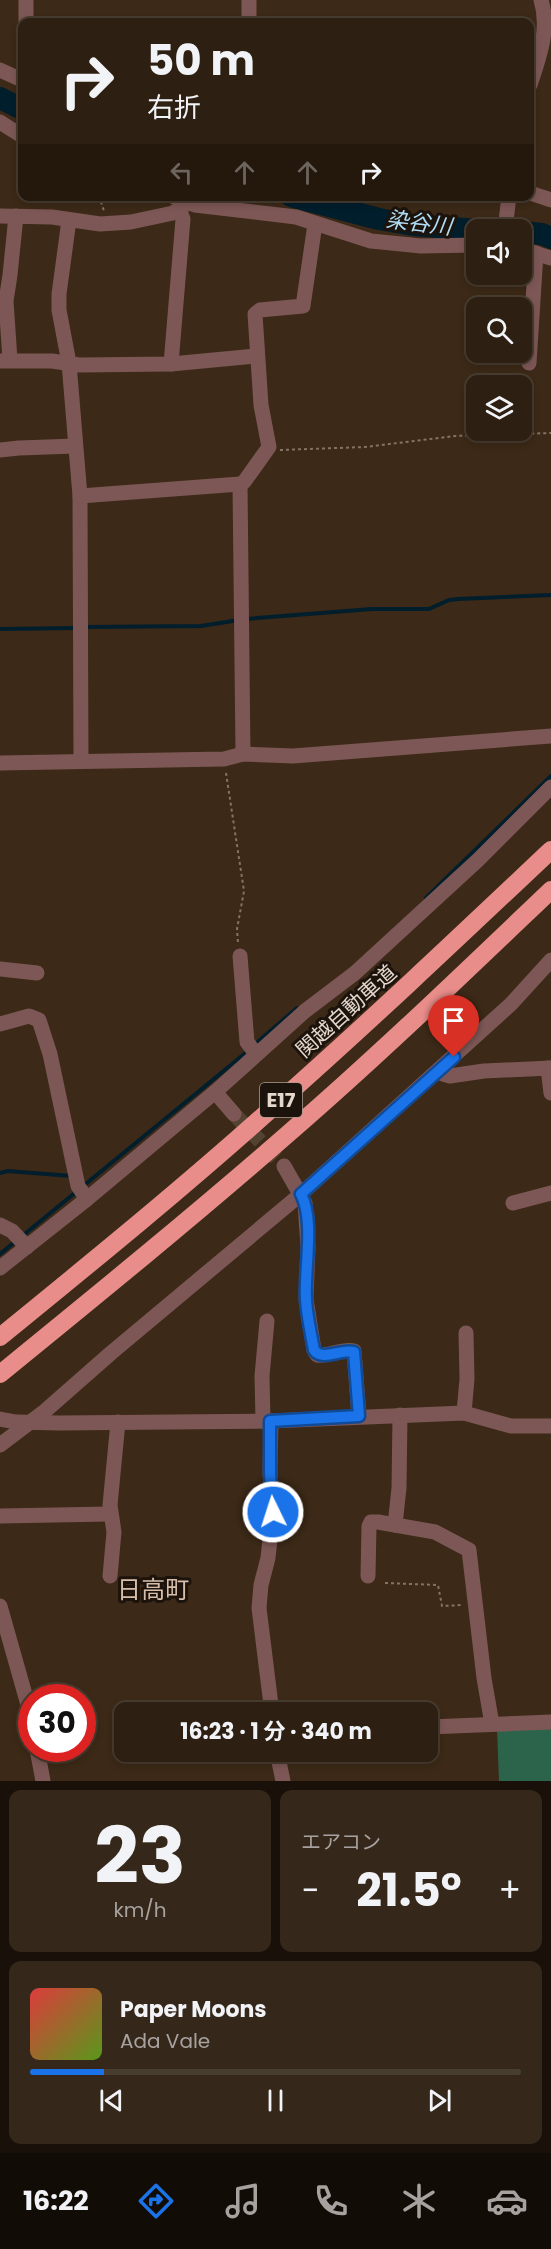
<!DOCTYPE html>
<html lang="ja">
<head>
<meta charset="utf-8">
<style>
	body { margin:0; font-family:Poppins,"Noto Sans JP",sans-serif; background:#35271a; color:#f1f3f6; height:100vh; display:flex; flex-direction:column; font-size:22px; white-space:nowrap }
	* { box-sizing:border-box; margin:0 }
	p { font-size:20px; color:#a7a29f }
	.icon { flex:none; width:33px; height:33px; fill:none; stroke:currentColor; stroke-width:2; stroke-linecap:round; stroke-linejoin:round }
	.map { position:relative; height:1781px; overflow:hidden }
	.sheet { display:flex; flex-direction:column; gap:9px; padding:9px; background:#191109; flex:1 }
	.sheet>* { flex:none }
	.guide { position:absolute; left:18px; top:18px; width:516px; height:183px; border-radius:12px; box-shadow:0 3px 9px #0003,0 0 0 2px #483d31; background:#2d1f11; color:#f1f3f6; overflow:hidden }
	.fabs { position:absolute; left:466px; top:219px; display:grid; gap:12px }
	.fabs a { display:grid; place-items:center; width:66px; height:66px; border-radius:12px; background:#2d1f11; box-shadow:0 3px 9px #0003,0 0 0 2px #483d31; font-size:30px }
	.speed { position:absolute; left:18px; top:1684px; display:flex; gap:12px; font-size:30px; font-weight:700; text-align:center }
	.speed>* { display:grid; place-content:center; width:78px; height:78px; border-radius:50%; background:#2d1f11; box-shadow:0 3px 9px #0003,0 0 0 2px #483d31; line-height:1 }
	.speed .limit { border:9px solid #d22; background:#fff; color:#111 }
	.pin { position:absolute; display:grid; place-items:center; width:51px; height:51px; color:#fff; margin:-62px -26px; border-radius:50% 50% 50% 0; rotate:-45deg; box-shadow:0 0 6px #0007 }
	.pin .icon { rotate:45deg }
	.me { position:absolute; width:66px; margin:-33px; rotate:356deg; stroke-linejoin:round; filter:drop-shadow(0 0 4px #0008) }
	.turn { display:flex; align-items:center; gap:21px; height:126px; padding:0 30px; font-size:27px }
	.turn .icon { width:78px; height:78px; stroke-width:2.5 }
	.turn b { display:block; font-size:42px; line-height:51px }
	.lanes { display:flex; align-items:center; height:57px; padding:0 30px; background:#0003; justify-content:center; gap:30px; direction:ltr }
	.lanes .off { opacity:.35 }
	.big { font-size:45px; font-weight:700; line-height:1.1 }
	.sheet .widget { flex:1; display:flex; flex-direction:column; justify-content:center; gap:9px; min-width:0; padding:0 21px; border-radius:12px; background:#35271a }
	.sheet .dial { align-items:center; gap:0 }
	.dial b { font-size:78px; line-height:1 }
	.song { display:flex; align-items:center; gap:18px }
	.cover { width:72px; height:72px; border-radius:9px; background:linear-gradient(135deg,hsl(0 70% 55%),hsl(90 70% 35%)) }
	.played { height:6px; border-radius:3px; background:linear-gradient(90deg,#1a73e8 15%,#483d31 15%) }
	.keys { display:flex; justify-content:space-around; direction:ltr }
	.heat { display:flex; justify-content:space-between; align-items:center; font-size:33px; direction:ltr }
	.sheet .tiles { flex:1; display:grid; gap:9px; grid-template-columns:1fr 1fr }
	.widget:last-child { grid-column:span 2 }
	.trip { position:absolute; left:114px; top:1702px; width:324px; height:60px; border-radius:12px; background:#2d1f11; box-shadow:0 3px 9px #0003,0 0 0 2px #483d31; font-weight:700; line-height:60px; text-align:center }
	.tabs { display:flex; height:96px; justify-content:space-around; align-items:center; background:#120c07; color:#a7a29f }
	.tabs .icon { width:42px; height:42px }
	.tabs .selected { color:#1a73e8 }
	.tabs b { font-size:27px; color:#f1f3f6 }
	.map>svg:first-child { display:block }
	.green { fill:#2c634b }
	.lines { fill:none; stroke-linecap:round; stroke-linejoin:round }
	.stream { stroke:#001e2c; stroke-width:4 }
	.river { stroke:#001e2c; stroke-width:22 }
	.minor-tunnel { stroke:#554332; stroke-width:15; stroke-dasharray:15 8; stroke-linecap:butt }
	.path { stroke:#847465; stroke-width:2; stroke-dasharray:3 3; stroke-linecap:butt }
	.minor { stroke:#7c5755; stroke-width:15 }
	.highway { stroke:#e88d8a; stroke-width:18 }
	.route-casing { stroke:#114b97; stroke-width:15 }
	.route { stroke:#1a73e8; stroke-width:10 }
	.labels { text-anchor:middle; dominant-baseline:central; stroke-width:6; stroke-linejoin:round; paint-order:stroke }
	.shield { fill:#1c130c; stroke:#a89c92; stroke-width:1.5 }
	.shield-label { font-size:20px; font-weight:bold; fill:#e4d7cc }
	.street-label { font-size:21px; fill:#e4d7cc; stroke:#1c130c }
	.water-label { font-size:22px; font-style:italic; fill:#b0ddf5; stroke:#1c130c }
	.quarter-label { font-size:24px; fill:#d7beaa; stroke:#1c130c }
</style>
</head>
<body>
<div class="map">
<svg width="551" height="1781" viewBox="0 0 551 1781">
	<rect width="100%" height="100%" fill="#3c2917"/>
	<!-- green -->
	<path class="green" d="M551,1727V1781H499L497,1729Z"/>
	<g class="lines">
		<!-- stream -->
		<g class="stream">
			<path d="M246,619L372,609H429L449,600L458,599L551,595"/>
			<path d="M85,627L201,626L239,620"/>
			<path d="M0,629L77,628"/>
			<path d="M426,898L551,776"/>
			<path d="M253,1046L297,1008"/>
			<path d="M0,1173L8,1171L71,1176"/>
			<path d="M82,1187L248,1051"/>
			<path d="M21,1237L76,1192"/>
			<path d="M0,1254L16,1241"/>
		</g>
		<!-- river -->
		<g class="river">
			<path d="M0,98L22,109"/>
			<path d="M291,196L379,219L413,225L477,230"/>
			<path d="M522,232L542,234L551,238"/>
		</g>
		<!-- minor-tunnel -->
		<path class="minor-tunnel" d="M234,1114L284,1166"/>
		<!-- path -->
		<g class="path">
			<path d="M99,196L104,211"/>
			<path d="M280,450L365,447L455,436L551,433"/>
			<path d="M226,773L244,891L237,929L238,943"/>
			<path d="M385,1583L438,1585L442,1606L463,1605"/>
		</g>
		<!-- minor -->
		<g class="minor">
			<path d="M249,0V22"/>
			<path d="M26,22V0"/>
			<path d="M0,70L22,80"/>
			<path d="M530,85C539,58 550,29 541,0"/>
			<path d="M0,122L22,136"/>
			<path d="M530,193L551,200"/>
			<path d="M172,196L195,205L296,217L371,241L421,246L477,245"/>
			<path d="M0,216L52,217L100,224L131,222L173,213L192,200"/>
			<path d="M69,220L59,294V310L69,363L80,496L81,760"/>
			<path d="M505,230L509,196"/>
			<path d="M522,249L551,258"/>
			<path d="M10,360L6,301L10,275L16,216"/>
			<path d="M0,361H52L79,365L171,364L256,356"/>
			<path d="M529,363L536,253"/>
			<path d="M171,364L183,219L179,209"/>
			<path d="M0,450L19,448L75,446"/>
			<path d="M240,484L243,754"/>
			<path d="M80,496L240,484L244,482L269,447L261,405L255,314L260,310L303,306L315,224"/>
			<path d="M0,763L224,759L243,754L293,756L551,736"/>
			<path d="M240,956L247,1042L256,1054"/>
			<path d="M0,969L37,973"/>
			<path d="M0,1024L29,1016L39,1020L50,1054L78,1186L87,1199"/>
			<path d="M548,1068L551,1093"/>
			<path d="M440,1070L443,1074L450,1076L484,1071L551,1068"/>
			<path d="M215,1092L234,1114"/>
			<path d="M284,1166L305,1203L308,1247L306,1299L314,1350L317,1355C329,1357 342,1348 354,1351L359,1416"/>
			<path d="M513,1203L551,1193"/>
			<path d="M0,1225L12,1231L27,1247"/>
			<path d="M0,1268L87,1199L215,1092L305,1011L355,973L478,860L551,787"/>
			<path d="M464,1413L467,1379L466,1333"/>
			<path d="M0,1419L16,1422L59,1423L271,1421L464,1413L511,1426H551"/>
			<path d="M263,1421L262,1376L267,1321"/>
			<path d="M271,1421L270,1473L273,1512L268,1558L261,1585L259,1608L272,1713"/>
			<path d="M0,1445L45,1411L111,1353L301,1194L511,1004L551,960"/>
			<path d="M0,1516L110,1514"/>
			<path d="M395,1525L399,1488L400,1415"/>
			<path d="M110,1576L114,1532L110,1505L118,1422"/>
			<path d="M368,1576L369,1526L371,1522H378L435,1532L469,1550L484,1678L492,1724"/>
			<path d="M0,1606L32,1719"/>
			<path d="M428,1727L551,1722"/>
			<path d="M37,1749L43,1781"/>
			<path d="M277,1752L283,1781"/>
		</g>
		<!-- highway -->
		<g class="highway">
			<path d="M0,1337C92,1262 183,1188 271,1109C366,1025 459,937 551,850"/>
			<path d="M0,1374C97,1295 194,1216 289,1133C379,1055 465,972 551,890"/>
		</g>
	</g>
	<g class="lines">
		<defs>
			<path id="route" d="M273,1512L270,1473V1421L359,1416L354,1352C342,1348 322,1362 314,1350C311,1334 307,1316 306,1300C304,1269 315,1221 301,1194L454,1057"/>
		</defs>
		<!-- route casing -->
		<use href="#route" class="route-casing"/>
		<!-- route -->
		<use href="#route" class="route"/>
	</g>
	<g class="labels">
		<!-- shield labels -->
		<rect class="shield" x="260" y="1083" width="42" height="34" rx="4.5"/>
		<g class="shield-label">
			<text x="281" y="1100">E17</text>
		</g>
		<!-- street labels -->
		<g class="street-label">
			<text transform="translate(346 1011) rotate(-42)">関越自動車道</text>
		</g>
		<!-- water labels -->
		<g class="water-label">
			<text transform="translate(419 223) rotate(7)">染谷川</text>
		</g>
		<!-- quarter labels -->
		<g class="quarter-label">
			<text x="153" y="1589">日高町</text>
		</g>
	</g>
</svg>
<div class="fabs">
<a><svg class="icon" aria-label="sound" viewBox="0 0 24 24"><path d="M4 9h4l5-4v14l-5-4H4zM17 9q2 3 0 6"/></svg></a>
<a><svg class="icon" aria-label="search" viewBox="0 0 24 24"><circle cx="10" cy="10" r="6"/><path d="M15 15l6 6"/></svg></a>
<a><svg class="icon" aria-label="layers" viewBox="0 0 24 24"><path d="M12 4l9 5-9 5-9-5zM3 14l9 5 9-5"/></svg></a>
</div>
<div class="speed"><div class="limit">30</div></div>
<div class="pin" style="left:454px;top:1057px;background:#d93025"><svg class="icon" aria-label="arrive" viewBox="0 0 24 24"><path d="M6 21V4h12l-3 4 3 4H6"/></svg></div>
<svg class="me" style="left:273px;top:1512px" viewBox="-20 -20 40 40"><circle r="17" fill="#1a73e8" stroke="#fff" stroke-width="3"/><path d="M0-11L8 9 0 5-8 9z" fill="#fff"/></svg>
<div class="trip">16:23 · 1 分 · 340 m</div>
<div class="guide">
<div class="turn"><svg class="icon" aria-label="right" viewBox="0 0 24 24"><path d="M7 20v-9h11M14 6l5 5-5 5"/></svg><div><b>50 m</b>右折</div></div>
<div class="lanes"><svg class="icon off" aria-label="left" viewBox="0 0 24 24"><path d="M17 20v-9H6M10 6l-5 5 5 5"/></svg><svg class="icon off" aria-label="ahead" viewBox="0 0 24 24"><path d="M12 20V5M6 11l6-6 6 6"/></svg><svg class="icon off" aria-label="ahead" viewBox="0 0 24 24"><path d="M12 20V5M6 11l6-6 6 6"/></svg><svg class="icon" aria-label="right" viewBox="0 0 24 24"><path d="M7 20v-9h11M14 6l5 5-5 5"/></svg></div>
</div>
</div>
<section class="sheet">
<div class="tiles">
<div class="widget dial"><b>23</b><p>km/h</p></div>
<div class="widget"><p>エアコン</p>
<div class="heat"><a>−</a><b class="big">21.5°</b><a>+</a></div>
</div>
<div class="widget">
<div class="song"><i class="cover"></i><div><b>Paper Moons</b><p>Ada Vale</p></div></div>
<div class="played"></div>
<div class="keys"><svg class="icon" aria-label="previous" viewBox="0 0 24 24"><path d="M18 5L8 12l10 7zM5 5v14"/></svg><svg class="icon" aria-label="pause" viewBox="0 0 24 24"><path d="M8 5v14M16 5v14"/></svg><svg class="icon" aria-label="next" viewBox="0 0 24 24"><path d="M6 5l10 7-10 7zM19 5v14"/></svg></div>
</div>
</div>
</section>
<nav class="tabs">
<b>16:22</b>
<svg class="icon selected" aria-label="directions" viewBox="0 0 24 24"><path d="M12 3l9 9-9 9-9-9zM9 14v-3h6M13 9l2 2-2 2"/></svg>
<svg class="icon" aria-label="music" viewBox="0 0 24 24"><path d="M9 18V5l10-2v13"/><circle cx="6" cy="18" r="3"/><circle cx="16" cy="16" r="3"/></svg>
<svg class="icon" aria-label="phone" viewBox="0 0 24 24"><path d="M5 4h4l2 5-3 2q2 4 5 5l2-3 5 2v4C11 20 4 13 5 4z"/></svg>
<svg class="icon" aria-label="climate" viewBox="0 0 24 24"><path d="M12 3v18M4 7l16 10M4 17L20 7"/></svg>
<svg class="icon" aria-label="car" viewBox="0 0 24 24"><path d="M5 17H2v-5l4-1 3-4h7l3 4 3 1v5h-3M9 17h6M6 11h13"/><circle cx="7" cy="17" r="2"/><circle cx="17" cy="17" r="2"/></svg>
</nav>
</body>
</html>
